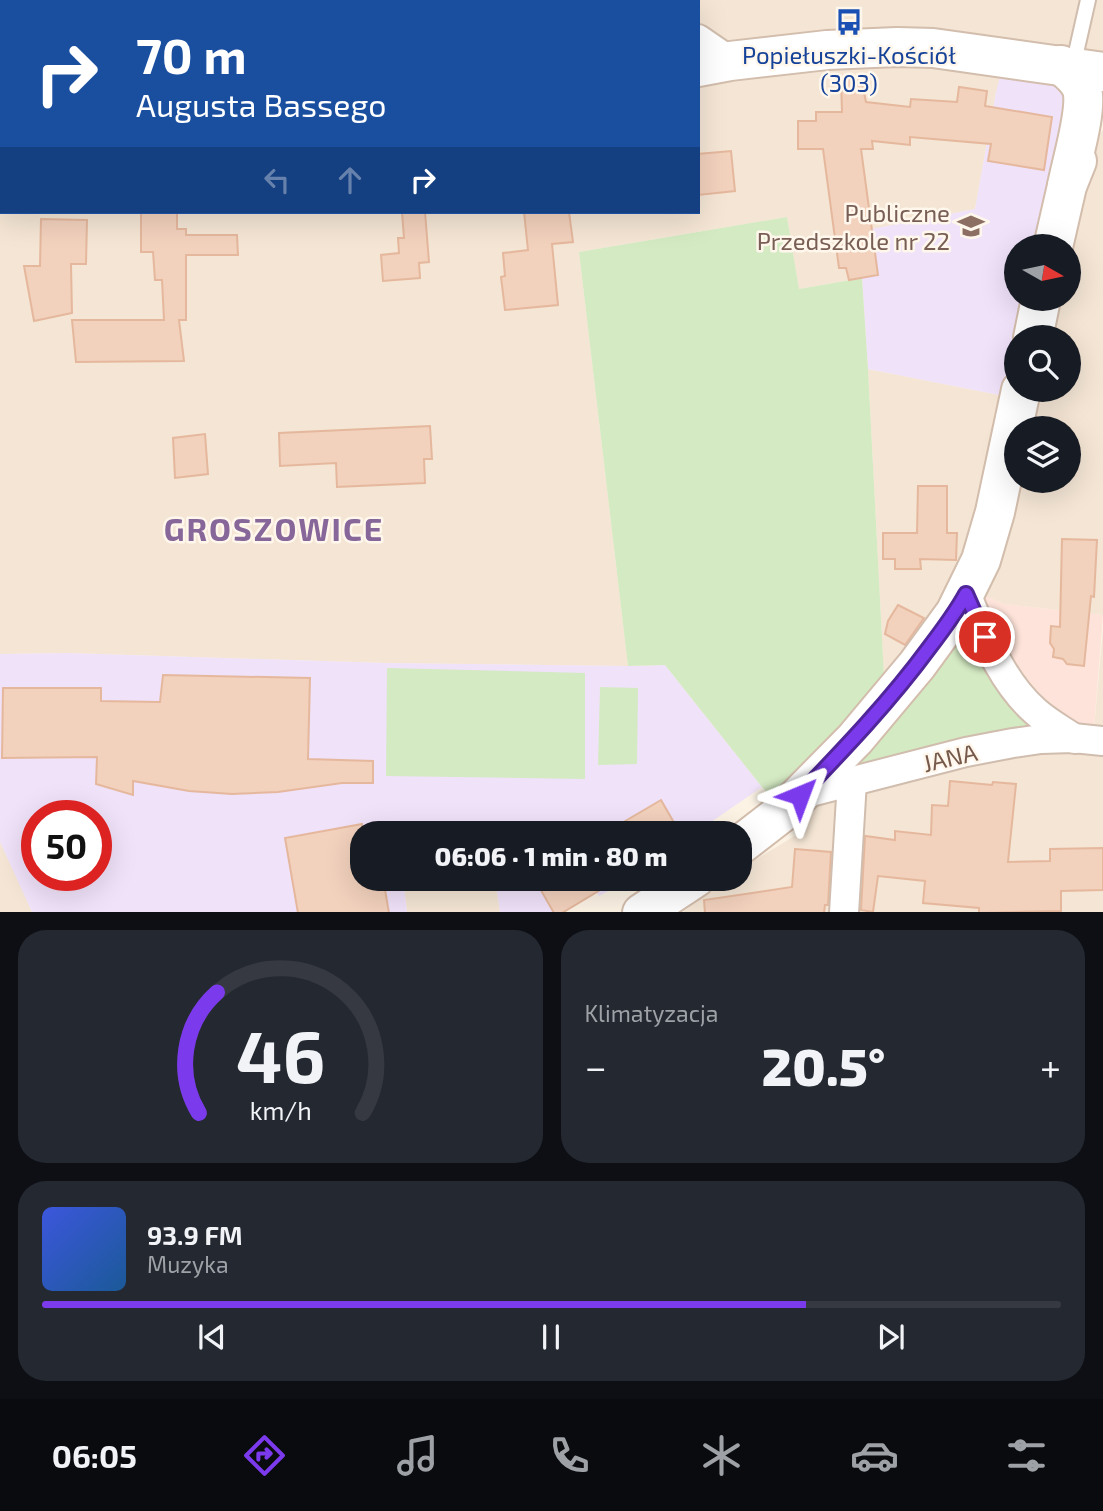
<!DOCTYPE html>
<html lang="pl">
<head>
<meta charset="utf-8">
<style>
	body { margin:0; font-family:"Exo 2",sans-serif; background:#242831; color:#f1f3f6; height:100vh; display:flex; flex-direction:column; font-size:26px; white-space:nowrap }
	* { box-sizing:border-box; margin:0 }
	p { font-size:23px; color:#9ea1a6 }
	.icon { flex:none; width:38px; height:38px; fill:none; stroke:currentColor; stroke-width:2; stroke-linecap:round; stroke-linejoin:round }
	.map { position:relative; height:912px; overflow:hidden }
	.side { display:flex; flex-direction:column; gap:18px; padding:18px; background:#0d0f14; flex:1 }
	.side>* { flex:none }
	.top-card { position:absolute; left:0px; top:0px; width:700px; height:214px; box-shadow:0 7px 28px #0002; background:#1a4fa0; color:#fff; overflow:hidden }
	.needle { width:46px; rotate:99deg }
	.fabs { position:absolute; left:1004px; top:234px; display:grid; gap:14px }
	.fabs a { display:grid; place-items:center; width:77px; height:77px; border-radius:50%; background:#171b24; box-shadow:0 7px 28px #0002; font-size:35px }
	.speed { position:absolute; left:21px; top:800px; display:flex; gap:14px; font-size:35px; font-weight:700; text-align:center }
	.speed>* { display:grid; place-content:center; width:91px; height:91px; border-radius:50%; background:#171b24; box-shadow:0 7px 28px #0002; line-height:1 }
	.speed .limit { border:10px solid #d22; background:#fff; color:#111 }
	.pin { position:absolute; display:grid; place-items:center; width:60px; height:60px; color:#fff; margin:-30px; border:4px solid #fff; border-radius:50%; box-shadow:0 2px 7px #0007 }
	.me { position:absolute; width:77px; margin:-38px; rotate:44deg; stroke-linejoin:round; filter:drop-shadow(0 0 5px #0008) }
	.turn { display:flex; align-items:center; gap:24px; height:147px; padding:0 21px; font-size:32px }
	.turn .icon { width:91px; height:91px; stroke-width:2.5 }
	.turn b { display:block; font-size:49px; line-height:60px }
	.lanes { display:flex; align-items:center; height:66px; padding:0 21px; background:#0003; justify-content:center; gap:35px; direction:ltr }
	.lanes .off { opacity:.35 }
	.big { font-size:52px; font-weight:800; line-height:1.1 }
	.side .card { flex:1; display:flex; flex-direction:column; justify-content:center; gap:10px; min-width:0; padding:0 24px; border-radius:28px; background:#242831 }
	.side .dial { align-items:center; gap:0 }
	.dial svg { height:182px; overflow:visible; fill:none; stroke:#363941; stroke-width:7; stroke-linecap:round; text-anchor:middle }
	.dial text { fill:#f1f3f6; stroke:none }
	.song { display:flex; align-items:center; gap:21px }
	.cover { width:84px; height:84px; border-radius:10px; background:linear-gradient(135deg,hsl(230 70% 55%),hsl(210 70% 35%)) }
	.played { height:7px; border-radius:4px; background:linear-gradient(90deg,#7c3aed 75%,#363941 75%) }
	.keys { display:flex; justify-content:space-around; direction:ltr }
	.heat { display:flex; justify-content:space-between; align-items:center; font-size:38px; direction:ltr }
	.side .tiles { flex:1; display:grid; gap:18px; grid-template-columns:1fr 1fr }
	.card:last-child { grid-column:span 2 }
	.trip { position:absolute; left:350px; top:821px; width:402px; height:70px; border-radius:28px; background:#171b24; box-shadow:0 7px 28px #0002; font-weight:800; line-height:70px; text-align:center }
	.tab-bar { display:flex; height:112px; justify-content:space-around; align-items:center; background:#090b0e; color:#9ea1a6 }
	.tab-bar .icon { width:49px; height:49px }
	.tab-bar .active { color:#7c3aed }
	.tab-bar b { font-size:32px; color:#f1f3f6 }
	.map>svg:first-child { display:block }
	.residential { fill:#f4e5d4; fill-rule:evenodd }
	.commercial { fill:#fde3d9 }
	.education { fill:#f0e2f9; fill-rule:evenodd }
	.green { fill:#d4eac3 }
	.building { fill:#f2d1bd; stroke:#e5b89d; stroke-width:2 }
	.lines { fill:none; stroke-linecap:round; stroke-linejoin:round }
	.service-casing { stroke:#d0bdae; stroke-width:18 }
	.minor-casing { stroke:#d0bdae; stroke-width:32 }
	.secondary-casing { stroke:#d3bdac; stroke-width:42 }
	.service { stroke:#fff; stroke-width:14 }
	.minor { stroke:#fff; stroke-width:28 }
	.secondary { stroke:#fff; stroke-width:38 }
	.route-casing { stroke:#51269a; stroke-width:18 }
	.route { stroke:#7c3aed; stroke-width:12 }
	.labels { text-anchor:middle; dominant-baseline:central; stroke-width:5; stroke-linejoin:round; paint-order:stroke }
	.transit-label { font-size:24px; fill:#164399; stroke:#fff7ec }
	.education-label { font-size:24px; fill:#785e54; stroke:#fff7ec; text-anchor:end }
	.street-label { font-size:24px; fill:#76594a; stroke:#fff7ec }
	.district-label { font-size:32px; font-weight:bold; letter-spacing:2px; fill:#876699; stroke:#fff7ec }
</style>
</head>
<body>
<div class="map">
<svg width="1103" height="913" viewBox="0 0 1103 913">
	<rect width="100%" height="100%" fill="#fcf3e5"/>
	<!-- residential -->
	<g class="residential">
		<path d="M0,0H1103V72L996,92L975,209L872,229L878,275L799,289L787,217L579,252L628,666L386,663L67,653L0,654V66H2V212H698V2H2V17H0Z"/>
		<path d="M1103,130V615L1005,604L968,589L884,676L868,369L1019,399L1021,390H1069V338H1033L1041,299H1069V247L1088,146ZM1017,429H1069V481H1017Z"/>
		<path d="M1103,629V912L682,913L725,879L740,878V869L798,834L784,811L799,795L1093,740Z"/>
		<path d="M0,842L22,889L32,912H0Z"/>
		<path d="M403,879H495L500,912H407Z"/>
	</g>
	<!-- commercial -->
	<path class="commercial" d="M968,589L1005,604L1103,615L1093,740L1050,723Z"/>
	<!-- education -->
	<g class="education">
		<path d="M1005,57L1072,74L1053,247H1017V299H1041L1017,338V390L1019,399L868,369L862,278L878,274L871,229L975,209L996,92Z"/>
		<path d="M67,653L386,663L628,666L665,665L762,787L695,833H362V878L403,879L407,912H32L0,842V654ZM37,816H96V875H37Z"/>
		<path d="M495,879H631L599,896L596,892L562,913L500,912Z"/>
	</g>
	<!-- green -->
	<g class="green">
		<path d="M787,217L799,289L862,278L868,369L884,676L955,613L1050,723L784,811L762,787L665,665L628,666L579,252Z"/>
		<path d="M387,668L585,673V779L386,776Z"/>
		<path d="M600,687L638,688L637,764L598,765Z"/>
	</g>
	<!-- building -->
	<g class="building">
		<path d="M841,79H861L866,102L910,107L911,99L957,102L959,87L987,91L985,106L1052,117L1044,170L988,161L991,144L910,137V145L872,141L873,149H861L878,275L849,280L846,268H839L823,149H798V121H816V112H842Z"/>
		<path d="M731,151L735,191L698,195V154Z"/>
		<path d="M141,212H177V229H186V235H237L238,255H186V320H179L184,361L76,362L72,320H164L162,280H155L153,252H141Z"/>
		<path d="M402,212H425L429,262L419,263L420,278L383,281L381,255L399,253L398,238H404Z"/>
		<path d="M524,212H569L573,242L552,244L558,305L505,310L501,277L505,276L503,253L528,250Z"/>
		<path d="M41,219L87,220L86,264H71L72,313L34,321L24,266H40Z"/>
		<path d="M430,426L432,459H424L425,483L337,487L336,463L280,466L279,433Z"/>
		<path d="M205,434L208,474L175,478L173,438Z"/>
		<path d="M918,486H947V533H957L956,560L920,559L921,569H895V559H883V533H917Z"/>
		<path d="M1062,539L1097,540L1094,597L1091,596L1084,666L1067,664L1063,659L1053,657L1054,649L1050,643L1051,626L1060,627Z"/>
		<path d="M898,605L924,618L905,645L885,634L888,621Z"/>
		<path d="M163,675L310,678L308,759L373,761V783H342L278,792L232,794L189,791L133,781V795L96,784L97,757L2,758L3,688H101V701L160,702Z"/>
		<path d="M950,781L992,785L993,782L1016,784L1008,862L1050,861V849L1103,848V890L1061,891V911L979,913V908L923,903L925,881L878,876L873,912L861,910L865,836L895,840V831L931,835L932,805L948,806Z"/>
		<path d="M661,800L680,833H605Z"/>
		<path d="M362,824V878H383L389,913H298L285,838Z"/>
		<path d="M795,849L831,852L828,905H825L824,913H705L704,900L792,887Z"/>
		<path d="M534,878H620L562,913H554Z"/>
	</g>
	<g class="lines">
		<defs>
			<path id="service" d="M1073,66L1088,0"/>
			<g id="minor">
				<path d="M643,0L645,2"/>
				<path d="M152,2L159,0"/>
				<path d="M0,28L2,27"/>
				<path d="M698,39L730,61"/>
				<path d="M966,594C984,635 1001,681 1035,711C1047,722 1062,730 1075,739"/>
				<path d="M799,795L966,752L1013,743L1041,739L1073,738L1103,741"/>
				<path d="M844,913L852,781"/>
			</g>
			<g id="secondary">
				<path d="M1061,65C1069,72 1078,78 1082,89C1088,110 1071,163 1067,186"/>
				<path d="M0,66H2"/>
				<path d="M698,67L730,61L827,50L897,47L933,48L1103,72"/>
				<path d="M1053,247L1067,186L1077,161"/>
				<path d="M1033,338L1041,299"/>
				<path d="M740,845L784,811L855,739L917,665L955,613L981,560L995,512L1021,390"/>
				<path d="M642,913L695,878"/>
			</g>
		</defs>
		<!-- service casing -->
		<use href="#service" class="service-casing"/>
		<!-- minor casing -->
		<use href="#minor" class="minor-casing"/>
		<!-- secondary casing -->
		<use href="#secondary" class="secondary-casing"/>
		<!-- service -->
		<use href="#service" class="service"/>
		<!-- minor -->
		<use href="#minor" class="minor"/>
		<!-- secondary -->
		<use href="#secondary" class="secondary"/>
	</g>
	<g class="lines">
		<defs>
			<path id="route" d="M800,795C845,748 890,701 929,648C942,631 955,614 966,594L985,637"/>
		</defs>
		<!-- route casing -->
		<use href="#route" class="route-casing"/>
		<!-- route -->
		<use href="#route" class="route"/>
	</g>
	<!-- icons -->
	<defs>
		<symbol id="bus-bare" viewBox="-9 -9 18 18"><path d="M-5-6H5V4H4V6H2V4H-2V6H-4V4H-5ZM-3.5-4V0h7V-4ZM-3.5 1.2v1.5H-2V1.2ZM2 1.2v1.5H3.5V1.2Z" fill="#1a4fb4" stroke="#fff7ec" stroke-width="2.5" paint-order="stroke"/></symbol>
		<symbol id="school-bare" viewBox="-9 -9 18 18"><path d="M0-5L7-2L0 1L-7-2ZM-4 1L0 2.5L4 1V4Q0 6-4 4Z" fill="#8d6e63" stroke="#fff7ec" stroke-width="2.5" paint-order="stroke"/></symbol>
	</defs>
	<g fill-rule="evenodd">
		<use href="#bus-bare" x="830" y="3" width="38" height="38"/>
		<use href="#school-bare" x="952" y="207" width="38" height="38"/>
	</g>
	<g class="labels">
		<!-- transit labels -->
		<g class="transit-label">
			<text x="849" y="54">Popiełuszki-Kościół<tspan x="849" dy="28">(303)</tspan></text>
		</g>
		<!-- education labels -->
		<g class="education-label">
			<text x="950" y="212">Publiczne<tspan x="950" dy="28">Przedszkole nr 22</tspan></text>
		</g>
		<!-- street labels -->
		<g class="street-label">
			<text transform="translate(950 757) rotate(-13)">JANA</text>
		</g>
		<!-- district labels -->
		<g class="district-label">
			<text x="274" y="528">GROSZOWICE</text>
		</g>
	</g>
</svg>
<div class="fabs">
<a><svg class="needle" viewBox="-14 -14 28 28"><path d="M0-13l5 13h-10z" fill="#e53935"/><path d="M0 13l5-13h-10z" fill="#9ea1a6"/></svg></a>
<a><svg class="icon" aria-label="search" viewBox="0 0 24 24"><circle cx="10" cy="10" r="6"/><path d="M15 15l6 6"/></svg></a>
<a><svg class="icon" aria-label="layers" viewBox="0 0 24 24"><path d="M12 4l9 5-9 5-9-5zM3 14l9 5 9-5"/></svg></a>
</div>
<div class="speed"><div class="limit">50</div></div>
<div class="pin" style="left:985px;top:637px;background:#d93025"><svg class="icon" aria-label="arrive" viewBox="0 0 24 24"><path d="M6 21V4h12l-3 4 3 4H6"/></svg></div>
<svg class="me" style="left:800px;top:795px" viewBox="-20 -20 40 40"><path d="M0-17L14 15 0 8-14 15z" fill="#7c3aed" stroke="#fff" stroke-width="4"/></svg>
<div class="trip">06:06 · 1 min · 80 m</div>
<div class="top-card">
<div class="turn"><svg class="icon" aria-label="right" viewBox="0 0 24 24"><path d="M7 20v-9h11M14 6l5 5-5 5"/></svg><div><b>70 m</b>Augusta Bassego</div></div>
<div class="lanes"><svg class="icon off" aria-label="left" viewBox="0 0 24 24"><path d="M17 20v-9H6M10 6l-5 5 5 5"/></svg><svg class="icon off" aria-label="ahead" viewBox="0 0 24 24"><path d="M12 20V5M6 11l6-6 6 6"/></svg><svg class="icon" aria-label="right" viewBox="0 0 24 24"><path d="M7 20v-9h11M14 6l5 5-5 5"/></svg></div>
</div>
</div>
<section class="side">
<div class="tiles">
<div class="card dial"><svg viewBox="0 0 100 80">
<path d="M14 69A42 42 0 1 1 86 69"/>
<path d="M14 69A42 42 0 0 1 22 16" stroke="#7c3aed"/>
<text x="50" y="56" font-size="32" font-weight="700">46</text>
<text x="50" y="72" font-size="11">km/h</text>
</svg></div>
<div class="card"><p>Klimatyzacja</p>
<div class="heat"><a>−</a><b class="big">20.5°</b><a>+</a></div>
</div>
<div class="card">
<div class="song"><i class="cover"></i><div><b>93.9 FM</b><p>Muzyka</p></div></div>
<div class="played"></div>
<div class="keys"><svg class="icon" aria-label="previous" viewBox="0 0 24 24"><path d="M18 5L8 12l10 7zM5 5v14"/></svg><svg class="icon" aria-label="pause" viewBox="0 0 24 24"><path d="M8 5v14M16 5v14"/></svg><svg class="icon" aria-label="next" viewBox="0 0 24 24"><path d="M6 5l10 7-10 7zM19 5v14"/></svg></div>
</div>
</div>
</section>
<nav class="tab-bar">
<b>06:05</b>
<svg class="icon active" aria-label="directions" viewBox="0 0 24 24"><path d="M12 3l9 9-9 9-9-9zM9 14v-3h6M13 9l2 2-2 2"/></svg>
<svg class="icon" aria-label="music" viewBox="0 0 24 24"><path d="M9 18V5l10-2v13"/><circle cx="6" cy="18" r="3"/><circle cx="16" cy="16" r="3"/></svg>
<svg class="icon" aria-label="phone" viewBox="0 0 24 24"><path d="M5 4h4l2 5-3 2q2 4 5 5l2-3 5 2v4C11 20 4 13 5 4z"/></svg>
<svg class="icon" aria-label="climate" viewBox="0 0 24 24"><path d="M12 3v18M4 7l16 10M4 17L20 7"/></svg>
<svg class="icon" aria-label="car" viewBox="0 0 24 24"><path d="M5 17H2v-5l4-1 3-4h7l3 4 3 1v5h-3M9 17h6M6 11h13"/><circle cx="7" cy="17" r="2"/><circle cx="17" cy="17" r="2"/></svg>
<svg class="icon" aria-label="filters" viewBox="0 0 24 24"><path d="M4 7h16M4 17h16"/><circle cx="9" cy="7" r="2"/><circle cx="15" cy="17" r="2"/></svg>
</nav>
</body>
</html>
